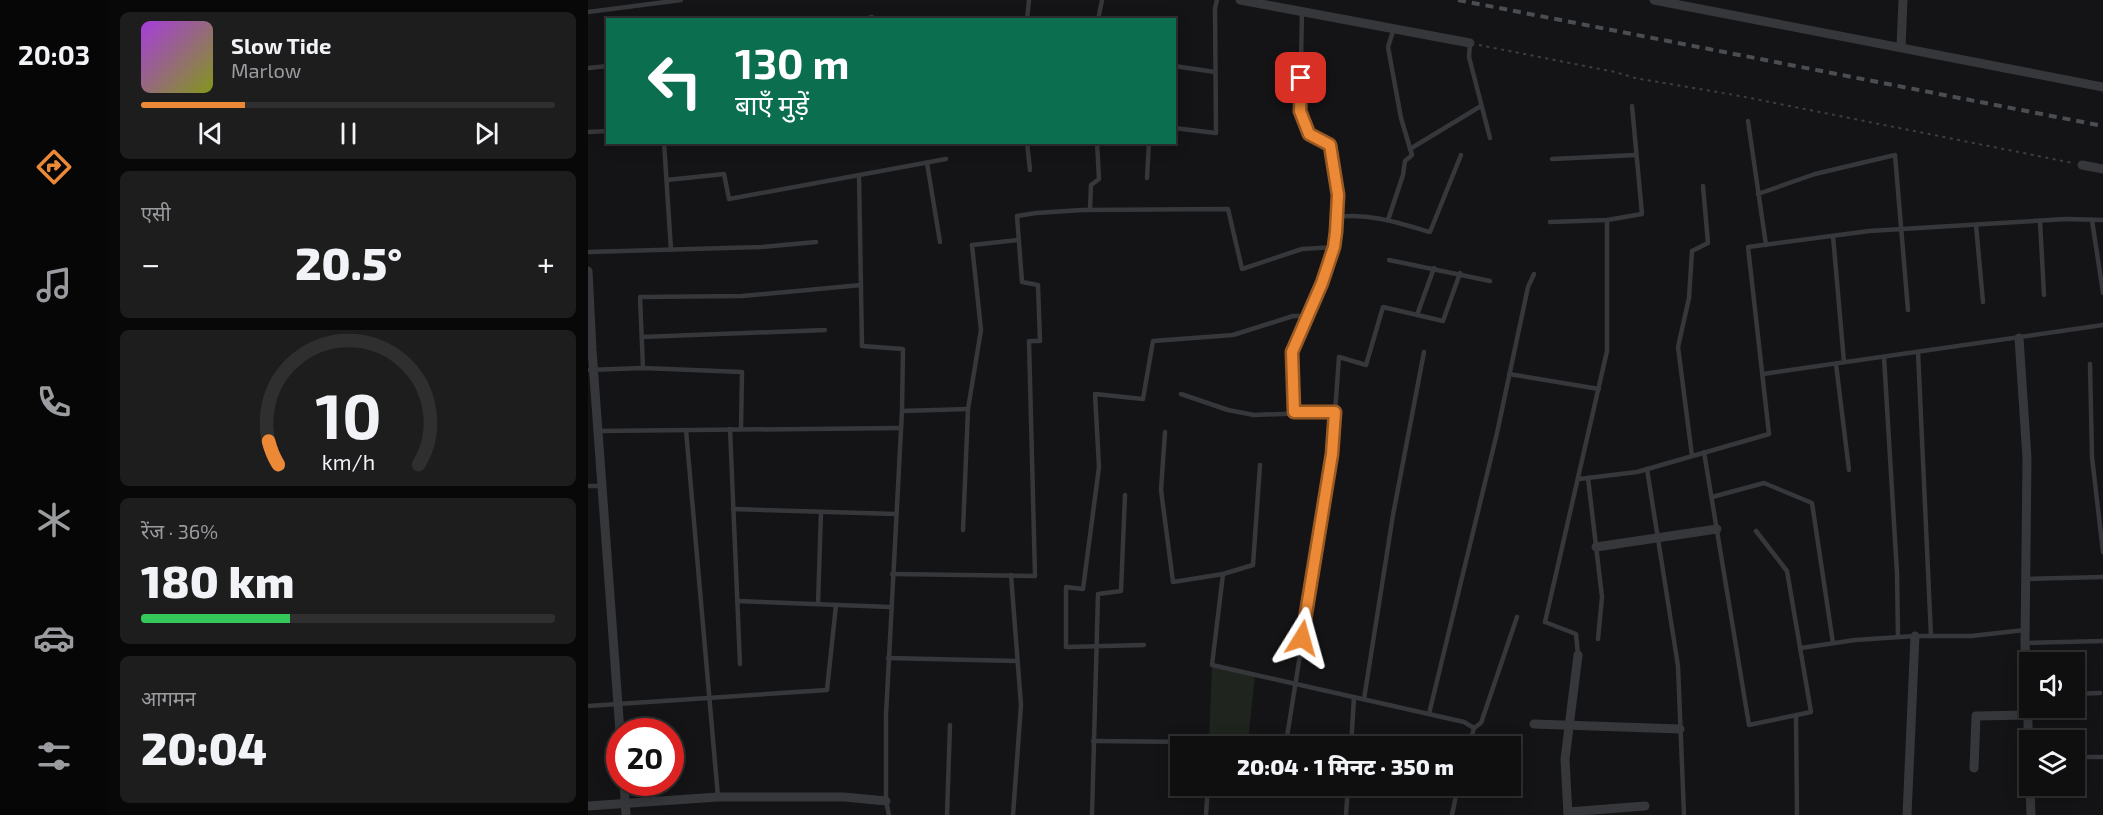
<!DOCTYPE html>
<html lang="hi">
<head>
<meta charset="utf-8">
<style>
	body { margin:0; font-family:"Exo 2","Noto Sans Devanagari",sans-serif; background:#1d1d1e; color:#f1f3f6; height:100vh; display:flex; flex-direction:column; font-size:22px; white-space:nowrap }
	* { box-sizing:border-box; margin:0 }
	p { font-size:20px; color:#9b9c9f }
	.icon { flex:none; width:33px; height:33px; fill:none; stroke:currentColor; stroke-width:2; stroke-linecap:round; stroke-linejoin:round }
	.map { position:relative; flex:1; overflow:hidden }
	.panel { display:flex; flex-direction:column; gap:12px; padding:12px; background:#080809; width:480px }
	.panel>* { flex:none }
	.top-card { position:absolute; left:18px; top:18px; width:570px; height:126px; border-radius:0px; box-shadow:0 3px 15px #0003,0 0 0 2px #2f2f30; background:#0b6e4f; color:#fff; overflow:hidden }
	.buttons { position:absolute; left:1431px; top:652px; display:grid; gap:12px }
	.buttons a { display:grid; place-items:center; width:66px; height:66px; border-radius:0px; background:#0f0f10; box-shadow:0 3px 15px #0003,0 0 0 2px #2f2f30; font-size:30px }
	.speed { position:absolute; left:18px; top:718px; display:flex; gap:12px; font-size:30px; font-weight:700; text-align:center }
	.speed>* { display:grid; place-content:center; width:78px; height:78px; border-radius:50%; background:#0f0f10; box-shadow:0 3px 15px #0003,0 0 0 2px #2f2f30; line-height:1 }
	.speed .limit { border:9px solid #d22; background:#fff; color:#111 }
	.pin { position:absolute; display:grid; place-items:center; width:51px; height:51px; color:#fff; margin:-26px; border-radius:12px; box-shadow:0 3px 9px #0006 }
	.me { position:absolute; width:66px; margin:-33px; rotate:8deg; stroke-linejoin:round; filter:drop-shadow(0 0 4px #0008) }
	.turn { display:flex; align-items:center; gap:21px; height:126px; padding:0 30px; font-size:27px }
	.turn .icon { width:78px; height:78px; stroke-width:2.5 }
	.turn b { display:block; font-size:42px; line-height:51px }
	.big { font-size:45px; font-weight:800; line-height:1.1 }
	.panel .tile { flex:1; display:flex; flex-direction:column; justify-content:center; gap:9px; min-width:0; padding:0 21px; border-radius:9px; background:#1d1d1e }
	.panel .dial { align-items:center; gap:0 }
	.dial svg { height:156px; overflow:visible; fill:none; stroke:#2f2f30; stroke-width:7; stroke-linecap:round; text-anchor:middle }
	.dial text { fill:#f1f3f6; stroke:none }
	.song { display:flex; align-items:center; gap:18px }
	.cover { width:72px; height:72px; border-radius:9px; background:linear-gradient(135deg,hsl(280 70% 55%),hsl(70 70% 35%)) }
	.played { height:6px; border-radius:3px; background:linear-gradient(90deg,#ec8936 25%,#2f2f30 25%) }
	.keys { display:flex; justify-content:space-around; direction:ltr }
	.heat { display:flex; justify-content:space-between; align-items:center; font-size:33px; direction:ltr }
	.charge { height:9px; border-radius:4px; background:linear-gradient(90deg,#34c759 36%,#2f2f30 0) }
	.trip { position:absolute; left:582px; top:736px; width:351px; height:60px; border-radius:0px; background:#0f0f10; box-shadow:0 3px 15px #0003,0 0 0 2px #2f2f30; font-weight:800; line-height:60px; text-align:center }
	main { display:flex; flex:1; min-height:0 }
	.tabs { display:flex; flex-direction:column; width:108px; justify-content:space-around; align-items:center; background:#060606; color:#9b9c9f }
	.tabs .icon { width:42px; height:42px }
	.tabs .selected { color:#ec8936 }
	.tabs b { font-size:27px; color:#f1f3f6 }
	.map>svg:first-child { display:block }
	.green { fill:#1f251e }
	.lines { fill:none; stroke-linecap:round; stroke-linejoin:round }
	.path { stroke:#3b3e42; stroke-width:2; stroke-dasharray:3 4.5; stroke-linecap:butt }
	.service { stroke:#35373b; stroke-width:4.5 }
	.minor { stroke:#35373b; stroke-width:9 }
	.rail { stroke:#4a4e52; stroke-width:4; stroke-dasharray:8 6; stroke-linecap:butt }
	.route-casing { stroke:#995923; stroke-width:15 }
	.route { stroke:#ec8936; stroke-width:10 }
</style>
</head>
<body>
<main>
<nav class="tabs">
<b>20:03</b>
<svg class="icon selected" aria-label="directions" viewBox="0 0 24 24"><path d="M12 3l9 9-9 9-9-9zM9 14v-3h6M13 9l2 2-2 2"/></svg>
<svg class="icon" aria-label="music" viewBox="0 0 24 24"><path d="M9 18V5l10-2v13"/><circle cx="6" cy="18" r="3"/><circle cx="16" cy="16" r="3"/></svg>
<svg class="icon" aria-label="phone" viewBox="0 0 24 24"><path d="M5 4h4l2 5-3 2q2 4 5 5l2-3 5 2v4C11 20 4 13 5 4z"/></svg>
<svg class="icon" aria-label="climate" viewBox="0 0 24 24"><path d="M12 3v18M4 7l16 10M4 17L20 7"/></svg>
<svg class="icon" aria-label="car" viewBox="0 0 24 24"><path d="M5 17H2v-5l4-1 3-4h7l3 4 3 1v5h-3M9 17h6M6 11h13"/><circle cx="7" cy="17" r="2"/><circle cx="17" cy="17" r="2"/></svg>
<svg class="icon" aria-label="filters" viewBox="0 0 24 24"><path d="M4 7h16M4 17h16"/><circle cx="9" cy="7" r="2"/><circle cx="15" cy="17" r="2"/></svg>
</nav>
<section class="panel">
<div class="tile">
<div class="song"><i class="cover"></i><div><b>Slow Tide</b><p>Marlow</p></div></div>
<div class="played"></div>
<div class="keys"><svg class="icon" aria-label="previous" viewBox="0 0 24 24"><path d="M18 5L8 12l10 7zM5 5v14"/></svg><svg class="icon" aria-label="pause" viewBox="0 0 24 24"><path d="M8 5v14M16 5v14"/></svg><svg class="icon" aria-label="next" viewBox="0 0 24 24"><path d="M6 5l10 7-10 7zM19 5v14"/></svg></div>
</div>
<div class="tile"><p>एसी</p>
<div class="heat"><a>−</a><b class="big">20.5°</b><a>+</a></div>
</div>
<div class="tile dial"><svg viewBox="0 0 100 80">
<path d="M14 69A42 42 0 1 1 86 69"/>
<path d="M14 69A42 42 0 0 1 9 57" stroke="#ec8936"/>
<text x="50" y="56" font-size="32" font-weight="700">10</text>
<text x="50" y="72" font-size="11">km/h</text>
</svg></div>
<div class="tile"><p>रेंज · 36%</p><b class="big">180 km</b><div class="charge"></div></div>
<div class="tile"><p>आगमन</p><b class="big">20:04</b></div>
</section>
<div class="map">
<svg width="1515" height="815" viewBox="0 0 1515 815">
	<rect width="100%" height="100%" fill="#141416"/>
	<!-- green -->
	<path class="green" d="M624,665L667,675L660,741L621,742Z"/>
	<g class="lines">
		<!-- path -->
		<path class="path" d="M891,45L1027,72L1047,78L1152,96L1485,163"/>
		<!-- service -->
		<g class="service">
			<path d="M0,12L93,0"/>
			<path d="M275,20L284,17"/>
			<path d="M439,20L441,0"/>
			<path d="M510,20L514,0"/>
			<path d="M882,43L881,57L902,138"/>
			<path d="M586,66L627,72"/>
			<path d="M0,68L20,66"/>
			<path d="M1160,121L1178,245"/>
			<path d="M586,128L628,133L627,8L629,0"/>
			<path d="M0,132L20,131"/>
			<path d="M76,142L83,250"/>
			<path d="M439,142L442,170"/>
			<path d="M822,149L893,106"/>
			<path d="M964,159L1048,155"/>
			<path d="M339,163L352,242"/>
			<path d="M271,175L274,346L315,349L314,411"/>
			<path d="M559,178L561,142"/>
			<path d="M79,180L136,174L141,199L358,159"/>
			<path d="M1170,194L1227,174L1307,155L1320,310"/>
			<path d="M502,210L503,185L511,179L509,142"/>
			<path d="M750,217C783,213 811,223 842,232L873,155"/>
			<path d="M800,220L815,175L817,161L824,155L813,118L800,47L806,28"/>
			<path d="M1504,220L1515,293"/>
			<path d="M1452,221L1456,295"/>
			<path d="M962,222L1019,220L1054,214L1044,106"/>
			<path d="M1388,225L1395,302"/>
			<path d="M1245,236L1256,362"/>
			<path d="M0,252L173,247L228,242"/>
			<path d="M801,260L902,281"/>
			<path d="M829,315L846,268"/>
			<path d="M54,337L237,330"/>
			<path d="M1330,352L1343,636"/>
			<path d="M1296,357L1309,573L1310,637"/>
			<path d="M1248,364L1261,470"/>
			<path d="M1502,364L1504,457L1515,552"/>
			<path d="M55,368L52,297L154,296L273,285"/>
			<path d="M0,370L55,368L154,372L153,429"/>
			<path d="M921,374L1011,389"/>
			<path d="M1175,374L1515,325"/>
			<path d="M593,394L640,410L666,415L747,412"/>
			<path d="M706,412L704,352L733,283L746,247L750,217V195L742,145L721,134L712,111L714,11"/>
			<path d="M142,429L152,664"/>
			<path d="M98,430L130,797"/>
			<path d="M10,431L313,428"/>
			<path d="M577,432L573,490L585,582L635,574L665,565L672,465"/>
			<path d="M1116,452L1161,725L1223,712L1199,571L1168,531"/>
			<path d="M1104,456L1090,347L1101,298L1104,251L1120,243L1115,186"/>
			<path d="M1059,469L1090,666L1096,815"/>
			<path d="M1000,478L1014,597L1010,639"/>
			<path d="M991,479L1049,472L1181,434L1160,247L1281,231L1478,219L1515,220"/>
			<path d="M0,486H14"/>
			<path d="M1124,497L1176,483L1224,503L1245,643"/>
			<path d="M145,509L308,514"/>
			<path d="M375,530L380,409L393,330L384,245L431,240"/>
			<path d="M304,574L447,576L441,341H452L450,285L434,282L429,216L448,213L494,210L640,209L654,269L714,249L746,247"/>
			<path d="M635,574L624,665L876,722L886,728"/>
			<path d="M423,575L433,705L425,815"/>
			<path d="M1438,579L1515,577"/>
			<path d="M149,601L302,607"/>
			<path d="M230,604L233,512"/>
			<path d="M1437,643L1515,641"/>
			<path d="M556,645L478,647V587L495,589L511,467L507,394L555,399L565,341L645,335L705,316H719"/>
			<path d="M1213,648L1267,640L1327,636H1383L1437,630"/>
			<path d="M990,655L988,634L957,622L1019,351V220"/>
			<path d="M300,658L429,661"/>
			<path d="M1486,694L1512,693"/>
			<path d="M776,699L805,515L836,352"/>
			<path d="M0,706L239,690L248,605"/>
			<path d="M841,714L909,433L940,287L946,274"/>
			<path d="M1208,715L1209,815"/>
			<path d="M505,741L698,743L744,454L751,357L778,365L795,307L855,321L872,273"/>
			<path d="M763,747L766,697"/>
			<path d="M881,747L886,728L893,723L929,617"/>
			<path d="M1486,757H1515"/>
			<path d="M301,815L298,801V715L314,411L380,409"/>
			<path d="M359,815L362,725"/>
			<path d="M504,815L510,594L533,591L537,495"/>
			<path d="M618,815L620,786"/>
			<path d="M758,815L760,786"/>
			<path d="M864,815L870,786"/>
		</g>
		<!-- minor -->
		<g class="minor">
			<path d="M652,0L882,43"/>
			<path d="M1066,0L1515,87"/>
			<path d="M1313,47L1315,0"/>
			<path d="M1494,165L1515,169"/>
			<path d="M0,271L4,350L32,732"/>
			<path d="M1431,338L1439,458L1437,643L1442,778"/>
			<path d="M1008,547L1129,529"/>
			<path d="M946,724L1092,729"/>
			<path d="M1386,768L1388,716L1439,715"/>
			<path d="M36,783L38,815"/>
			<path d="M1442,786L1443,815"/>
			<path d="M0,806L130,797H256L298,801"/>
			<path d="M980,812L1057,806"/>
			<path d="M980,815L977,759L990,655"/>
			<path d="M1319,815L1327,636"/>
		</g>
		<!-- rail -->
		<path class="rail" d="M870,0L1515,126"/>
	</g>
	<g class="lines">
		<defs>
			<path id="route" d="M713,78L712,111L721,134L742,145L750,195L748,232L746,247L734,283L704,352L706,412H747L744,454L714,638"/>
		</defs>
		<!-- route casing -->
		<use href="#route" class="route-casing"/>
		<!-- route -->
		<use href="#route" class="route"/>
	</g>
</svg>
<div class="buttons">
<a><svg class="icon" aria-label="sound" viewBox="0 0 24 24"><path d="M4 9h4l5-4v14l-5-4H4zM17 9q2 3 0 6"/></svg></a>
<a><svg class="icon" aria-label="layers" viewBox="0 0 24 24"><path d="M12 4l9 5-9 5-9-5zM3 14l9 5 9-5"/></svg></a>
</div>
<div class="speed"><div class="limit">20</div></div>
<div class="pin" style="left:713px;top:78px;background:#d93025"><svg class="icon" aria-label="arrive" viewBox="0 0 24 24"><path d="M6 21V4h12l-3 4 3 4H6"/></svg></div>
<svg class="me" style="left:714px;top:638px" viewBox="-20 -20 40 40"><path d="M0-17L14 15 0 8-14 15z" fill="#ec8936" stroke="#fff" stroke-width="4"/></svg>
<div class="trip">20:04 · 1 मिनट · 350 m</div>
<div class="top-card">
<div class="turn"><svg class="icon" aria-label="left" viewBox="0 0 24 24"><path d="M17 20v-9H6M10 6l-5 5 5 5"/></svg><div><b>130 m</b>बाएँ मुड़ें</div></div>
</div>
</div>
</main>
</body>
</html>
